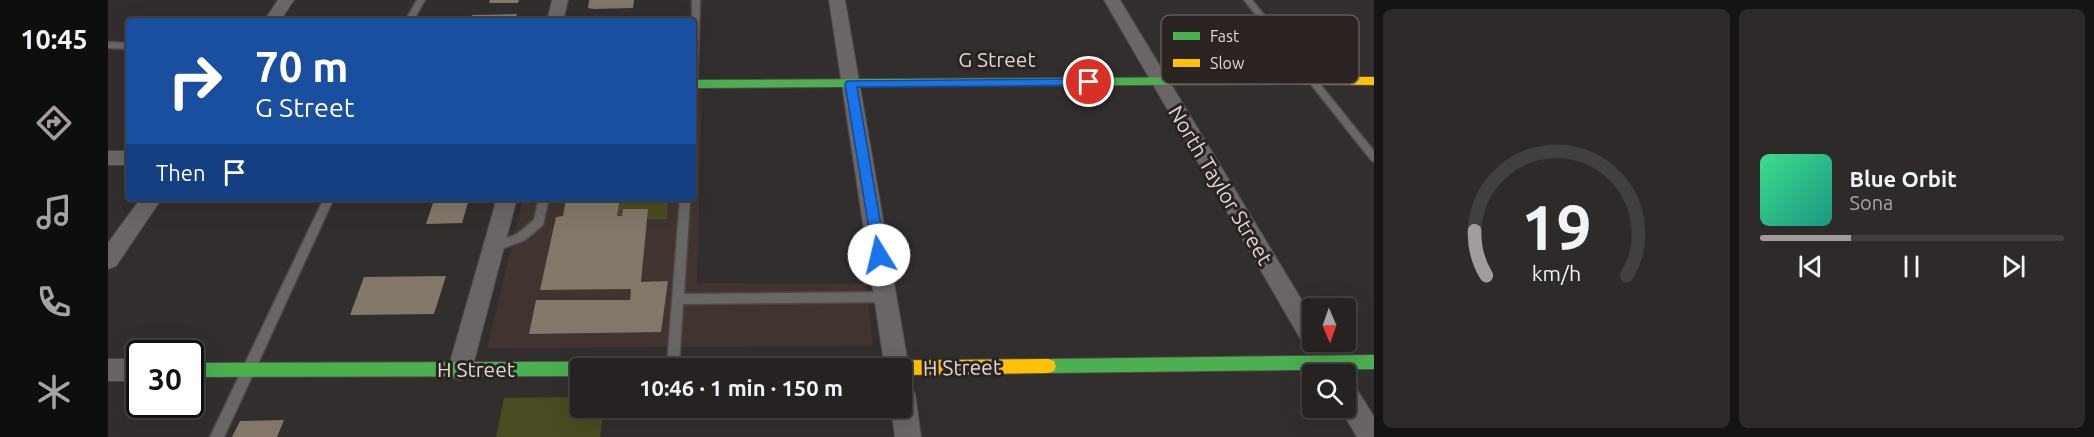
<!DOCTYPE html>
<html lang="en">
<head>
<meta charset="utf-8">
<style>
	body { margin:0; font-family:Ubuntu,sans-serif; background:#2e2a2a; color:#f1f3f6; height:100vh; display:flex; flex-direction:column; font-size:22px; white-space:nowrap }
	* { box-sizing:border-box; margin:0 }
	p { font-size:20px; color:#a4a4a5 }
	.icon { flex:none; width:33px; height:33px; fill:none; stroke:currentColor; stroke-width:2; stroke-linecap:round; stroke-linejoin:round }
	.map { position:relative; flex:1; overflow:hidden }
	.drawer { display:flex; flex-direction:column; gap:9px; padding:9px; background:#151313; width:720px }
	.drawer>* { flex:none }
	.guide { position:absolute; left:18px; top:18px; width:570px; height:183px; border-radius:6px; box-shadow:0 6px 24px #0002,0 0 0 2px #423f40; background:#1a4fa0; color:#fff; overflow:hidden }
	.needle { width:39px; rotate:178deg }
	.fabs { position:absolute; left:1194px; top:298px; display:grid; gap:12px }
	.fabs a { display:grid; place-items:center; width:54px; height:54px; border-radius:6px; background:#262222; box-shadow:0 6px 24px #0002,0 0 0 2px #423f40; font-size:30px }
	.speed { position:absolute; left:18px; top:340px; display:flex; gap:12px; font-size:30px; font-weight:700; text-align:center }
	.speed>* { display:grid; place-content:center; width:78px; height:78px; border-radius:50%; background:#262222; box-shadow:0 6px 24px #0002,0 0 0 2px #423f40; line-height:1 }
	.speed .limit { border:3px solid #111; border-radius:9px; background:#fff; color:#111 }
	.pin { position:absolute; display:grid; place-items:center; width:51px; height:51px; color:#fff; margin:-26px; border:3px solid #fff; border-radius:50%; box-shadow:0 2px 6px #0007 }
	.me { position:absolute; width:66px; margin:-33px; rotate:351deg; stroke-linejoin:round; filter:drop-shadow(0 0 4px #0008) }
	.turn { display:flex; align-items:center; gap:21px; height:126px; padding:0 30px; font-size:27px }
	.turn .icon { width:78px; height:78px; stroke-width:2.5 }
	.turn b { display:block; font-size:42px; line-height:51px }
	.then { display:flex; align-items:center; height:57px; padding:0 30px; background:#0003; gap:12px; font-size:22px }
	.drawer .tile { flex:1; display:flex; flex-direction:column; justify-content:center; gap:9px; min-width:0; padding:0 21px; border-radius:9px; background:#2e2a2a }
	.drawer .dial { align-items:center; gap:0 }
	.dial svg { height:156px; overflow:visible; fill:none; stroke:#423f40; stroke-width:7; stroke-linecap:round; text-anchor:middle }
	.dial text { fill:#f1f3f6; stroke:none }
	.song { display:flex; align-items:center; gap:18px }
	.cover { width:72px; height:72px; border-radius:9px; background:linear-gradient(135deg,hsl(150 70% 55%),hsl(170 70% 35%)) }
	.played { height:6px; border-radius:3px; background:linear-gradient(90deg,#a29d9c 30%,#423f40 30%) }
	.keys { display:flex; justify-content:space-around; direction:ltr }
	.drawer .tiles { flex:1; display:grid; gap:9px; grid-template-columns:repeat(2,1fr) }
	.trip { position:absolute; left:462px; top:358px; width:342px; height:60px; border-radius:6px; background:#262222; box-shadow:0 6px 24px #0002,0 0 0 2px #423f40; font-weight:700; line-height:60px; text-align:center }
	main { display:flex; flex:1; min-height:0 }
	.menu { display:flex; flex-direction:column; width:108px; justify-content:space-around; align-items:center; background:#0f0e0e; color:#a4a4a5 }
	.menu .icon { width:42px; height:42px }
	.menu .current { color:#a29d9c }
	.menu b { font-size:27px; color:#f1f3f6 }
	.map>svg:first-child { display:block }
	.built { fill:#413430 }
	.green { fill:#4b4b22 }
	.building { fill:#827769 }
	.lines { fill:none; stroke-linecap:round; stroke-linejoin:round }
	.lane-casing { stroke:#4e4948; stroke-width:3 }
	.street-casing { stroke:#4e4948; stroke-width:2 }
	.fast-casing { stroke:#4e4948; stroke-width:2 }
	.slow-casing { stroke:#4e4948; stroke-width:2 }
	.lane { fill:#6a6665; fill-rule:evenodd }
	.street { fill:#6a6665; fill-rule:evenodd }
	.fast { fill:#4caf50; fill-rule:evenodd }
	.slow { fill:#ffc107; fill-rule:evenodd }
	.route { fill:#1a73e8; stroke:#114b97; stroke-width:1.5 }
	.labels { text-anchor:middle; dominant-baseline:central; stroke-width:6; stroke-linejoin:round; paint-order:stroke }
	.street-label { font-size:21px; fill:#ded9d7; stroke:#2b2321 }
	.key { fill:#2b2321; stroke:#615a58; stroke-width:1.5 }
	.key-label { font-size:16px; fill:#ded9d7 }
</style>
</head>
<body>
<main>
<nav class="menu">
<b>10:45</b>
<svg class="icon current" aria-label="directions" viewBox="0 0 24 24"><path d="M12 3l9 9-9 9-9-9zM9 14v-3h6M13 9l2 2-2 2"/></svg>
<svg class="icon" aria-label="music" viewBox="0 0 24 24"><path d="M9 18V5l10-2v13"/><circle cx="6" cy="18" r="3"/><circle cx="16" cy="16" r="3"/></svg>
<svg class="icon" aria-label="phone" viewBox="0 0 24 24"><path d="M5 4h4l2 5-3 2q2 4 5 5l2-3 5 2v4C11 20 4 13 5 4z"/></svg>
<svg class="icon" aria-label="climate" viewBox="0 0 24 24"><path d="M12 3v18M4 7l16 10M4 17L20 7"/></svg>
</nav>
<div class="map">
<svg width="1266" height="437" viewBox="0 0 1266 437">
	<rect width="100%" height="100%" fill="#322e2d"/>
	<!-- built -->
	<path class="built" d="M585,90H594L589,283L758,284L765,346L379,348L415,198H585Z"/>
	<!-- green -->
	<g class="green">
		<path d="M512,198H560L559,219H539V209H515L514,216H509Z"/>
		<path d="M472,397V408H496L492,437H388L396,398Z"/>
	</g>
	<!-- building -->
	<g class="building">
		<path d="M382,0H411L410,3H381Z"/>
		<path d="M481,0H526L525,8L486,9L480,8Z"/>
		<path d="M409,14L407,21H362L364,15Z"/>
		<path d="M491,18H554V21H490Z"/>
		<path d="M458,198H512L509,216H514L515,209H540L533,282L560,281L553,332L421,334L428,300H522L523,289L432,290L448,217L455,216Z"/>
		<path d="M361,199L354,223L318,224L326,200Z"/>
		<path d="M338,276L326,314L242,315L256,277Z"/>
		<path d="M176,420L169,437H124L132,421Z"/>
	</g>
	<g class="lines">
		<defs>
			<g id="lane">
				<path d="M309,0H317L305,21H297Z"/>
				<path d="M584,0H592L589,90L585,93Z"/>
				<path d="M1136,0H1144L1266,151V162L1263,160Z"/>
				<path d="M0,42L21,43V49L0,48Z"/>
				<path d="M216,198H226L116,437H102Z"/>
				<path d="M431,198H441L435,225L417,240L385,252L381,251L380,248L381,245L409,234L426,220Z"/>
				<path d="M572,198H582L576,294L778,292L782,294L784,297L782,300L778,302L575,304L571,365L569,369H561L559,365Z"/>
			</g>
			<g id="street">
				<path d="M170,0H186L172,21H156Z"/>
				<path d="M444,0H460L455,21H439Z"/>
				<path d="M721,0H737L801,369L798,377L794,379V369H777Z"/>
				<path d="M996,0H1012L1204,317V342H1214L1212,345L1204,349L1196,345Z"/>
				<rect x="0" y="151" width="21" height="14"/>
				<path d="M33,198H54L8,266L0,269V243Z"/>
				<path d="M389,198H409L364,369L361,377L352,380L343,377L340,369Z"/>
				<rect x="0" y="359" width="32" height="22"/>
				<path d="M794,382L803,386L807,394L813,437H787L783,408H794Z"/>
				<path d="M1238,382L1247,386L1266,417V437H1249L1232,408H1238Z"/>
			</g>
			<g id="fast">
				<path d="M1181,77L1187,81L1185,84L585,88V80Z"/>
				<path d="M1266,355V369L940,373L934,371L932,366L934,361L940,359Z"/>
				<path d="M720,361L726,363L727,369H472V376L82,377V363Z"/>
			</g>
			<g id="slow">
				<path d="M1181,77H1266V85L1177,84L1175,81Z"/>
				<path d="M940,359L946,361L948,366L946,371L940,373L794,375V369L712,368L714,363L720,361Z"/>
			</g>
		</defs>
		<!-- lane casing -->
		<use href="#lane" class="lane-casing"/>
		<!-- street casing -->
		<use href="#street" class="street-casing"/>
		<!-- fast casing -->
		<use href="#fast" class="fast-casing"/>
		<!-- slow casing -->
		<use href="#slow" class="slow-casing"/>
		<!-- lane -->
		<use href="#lane" class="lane"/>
		<!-- street -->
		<use href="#street" class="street"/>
		<!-- fast -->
		<use href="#fast" class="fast"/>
		<!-- slow -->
		<use href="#slow" class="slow"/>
	</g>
	<!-- route -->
	<path class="route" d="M981,79L985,80V85L749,87L778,255L776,259H766L737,84L739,81Z"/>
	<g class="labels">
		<!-- street labels -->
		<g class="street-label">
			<text x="889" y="59">G Street</text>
			<text transform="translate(1113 185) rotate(59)">North Taylor Street</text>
			<text transform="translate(854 367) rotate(-1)">H Street</text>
			<text x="368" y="369">H Street</text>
		</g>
	</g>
	<!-- legend -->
	<rect x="1053" y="15" width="198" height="69" rx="9" class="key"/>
	<rect x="1065" y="32" width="27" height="8" fill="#4caf50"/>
	<rect x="1065" y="59" width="27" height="8" fill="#ffc107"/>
	<g class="key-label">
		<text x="1102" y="42">Fast</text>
		<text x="1102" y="69">Slow</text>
	</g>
</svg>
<div class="fabs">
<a><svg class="needle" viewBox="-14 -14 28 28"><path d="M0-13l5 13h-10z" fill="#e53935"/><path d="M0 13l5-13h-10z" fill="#a4a4a5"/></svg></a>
<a><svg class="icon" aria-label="search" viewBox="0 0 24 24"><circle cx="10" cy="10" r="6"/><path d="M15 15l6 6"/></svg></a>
</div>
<div class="speed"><div class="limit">30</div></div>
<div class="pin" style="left:981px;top:82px;background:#d93025"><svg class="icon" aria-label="arrive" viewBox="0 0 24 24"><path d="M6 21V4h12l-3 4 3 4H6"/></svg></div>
<svg class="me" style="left:771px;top:255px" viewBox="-20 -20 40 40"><circle r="19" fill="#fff"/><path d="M0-13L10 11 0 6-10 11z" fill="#1a73e8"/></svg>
<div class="trip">10:46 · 1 min · 150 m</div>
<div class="guide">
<div class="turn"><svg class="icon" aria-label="right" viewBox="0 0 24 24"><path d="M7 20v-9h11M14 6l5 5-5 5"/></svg><div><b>70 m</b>G Street</div></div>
<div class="then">Then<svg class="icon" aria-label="arrive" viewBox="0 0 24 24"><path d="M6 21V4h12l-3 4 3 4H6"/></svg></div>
</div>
</div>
<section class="drawer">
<div class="tiles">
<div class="tile dial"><svg viewBox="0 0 100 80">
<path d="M14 69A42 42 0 1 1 86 69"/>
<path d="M14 69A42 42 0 0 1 8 46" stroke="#a29d9c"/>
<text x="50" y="56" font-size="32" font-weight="700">19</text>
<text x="50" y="72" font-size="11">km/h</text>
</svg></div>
<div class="tile">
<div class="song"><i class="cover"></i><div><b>Blue Orbit</b><p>Sona</p></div></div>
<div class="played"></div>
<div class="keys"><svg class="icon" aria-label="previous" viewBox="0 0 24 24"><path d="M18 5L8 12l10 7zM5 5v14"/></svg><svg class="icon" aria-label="pause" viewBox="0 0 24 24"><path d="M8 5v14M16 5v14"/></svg><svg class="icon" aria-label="next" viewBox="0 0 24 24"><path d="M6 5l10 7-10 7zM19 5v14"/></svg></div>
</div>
</div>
</section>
</main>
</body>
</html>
